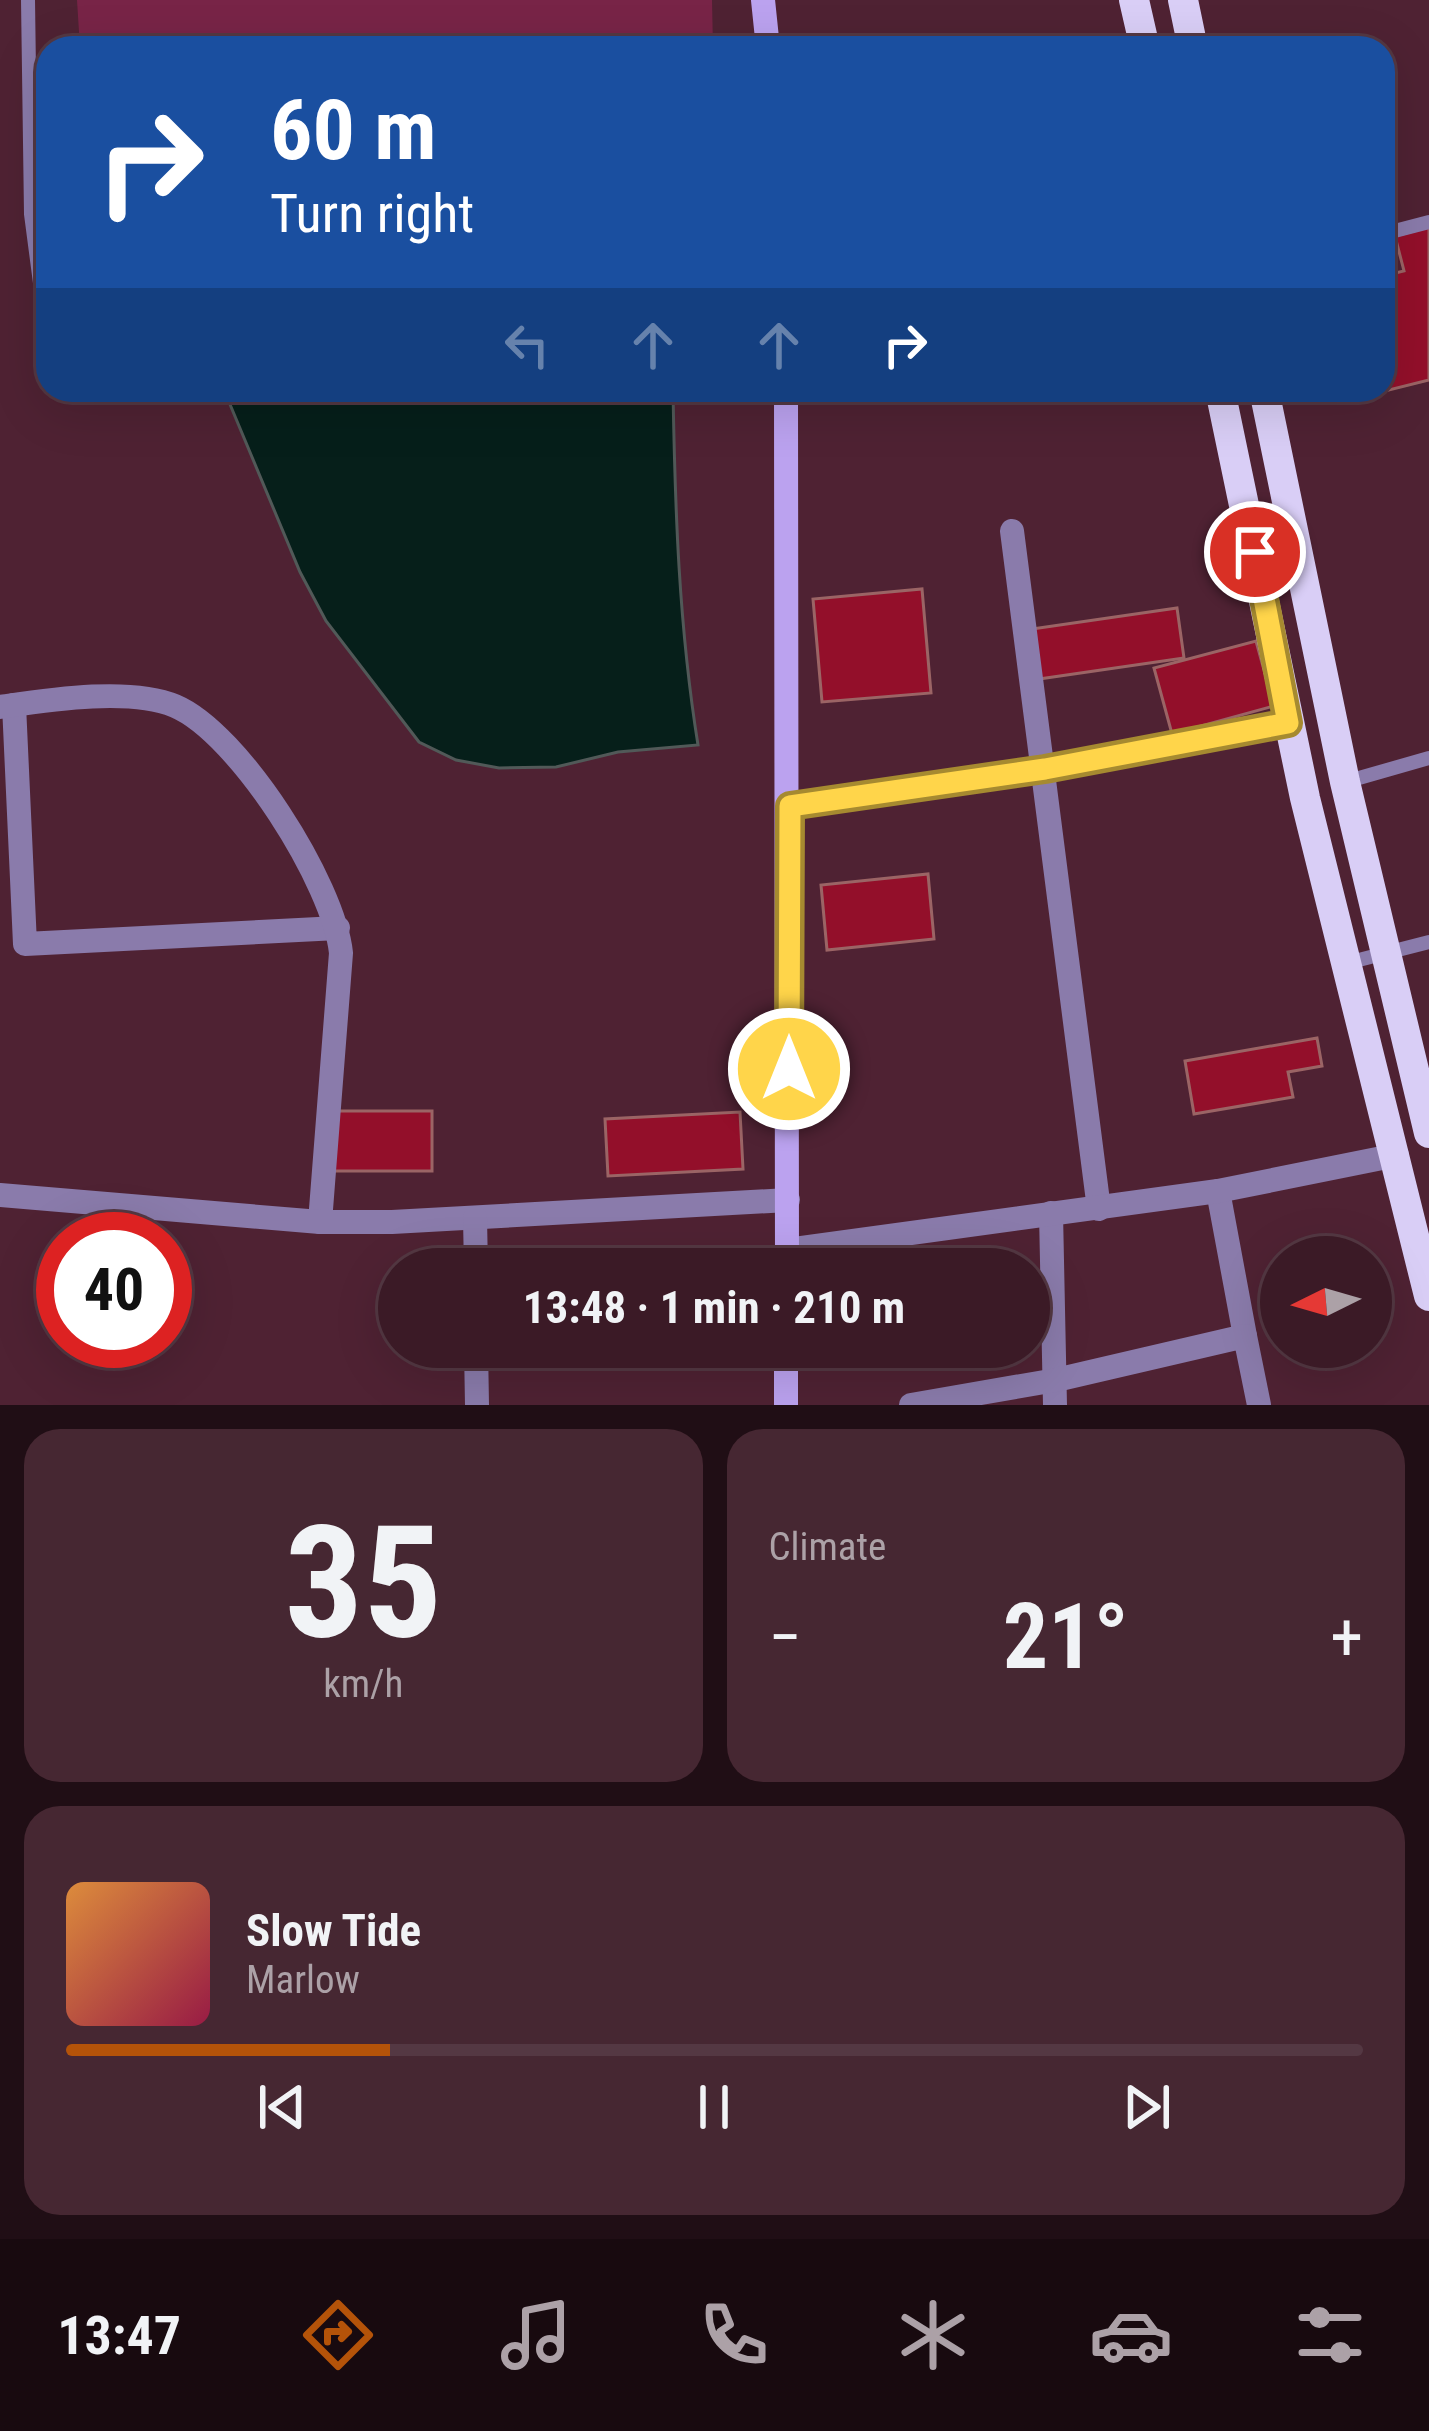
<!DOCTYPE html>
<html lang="en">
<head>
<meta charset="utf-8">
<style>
	body { margin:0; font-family:"Roboto Condensed",sans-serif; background:#462732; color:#f1f3f6; height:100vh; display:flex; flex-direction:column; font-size:45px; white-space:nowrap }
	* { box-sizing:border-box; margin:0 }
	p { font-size:39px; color:#aca1a7 }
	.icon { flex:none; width:66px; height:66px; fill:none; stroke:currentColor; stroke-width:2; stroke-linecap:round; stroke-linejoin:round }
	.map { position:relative; height:1405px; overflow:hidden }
	.sheet { display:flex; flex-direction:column; gap:24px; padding:24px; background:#200e15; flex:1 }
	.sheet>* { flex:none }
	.hud { position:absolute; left:36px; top:36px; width:1359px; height:366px; border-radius:36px; box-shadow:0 12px 48px #0002,0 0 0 3px #543843; background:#1a4fa0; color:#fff; overflow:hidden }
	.needle { width:78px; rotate:265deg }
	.controls { position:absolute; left:1260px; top:1236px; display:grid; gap:24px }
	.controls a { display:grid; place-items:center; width:132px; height:132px; border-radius:50%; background:#3b1a26; box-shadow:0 12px 48px #0002,0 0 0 3px #543843; font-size:60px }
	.speed { position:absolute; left:36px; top:1212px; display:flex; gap:24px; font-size:60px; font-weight:700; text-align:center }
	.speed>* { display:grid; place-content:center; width:156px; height:156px; border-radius:50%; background:#3b1a26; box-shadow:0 12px 48px #0002,0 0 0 3px #543843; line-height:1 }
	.speed .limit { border:18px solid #d22; background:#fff; color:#111 }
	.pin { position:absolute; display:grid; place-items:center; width:102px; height:102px; color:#fff; margin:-51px; border:6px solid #fff; border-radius:50%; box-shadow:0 3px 12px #0007 }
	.me { position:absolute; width:132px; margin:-66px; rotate:0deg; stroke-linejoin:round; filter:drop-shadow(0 0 9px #0008) }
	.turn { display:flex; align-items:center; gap:42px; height:252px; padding:0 36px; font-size:54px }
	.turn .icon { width:156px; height:156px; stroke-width:2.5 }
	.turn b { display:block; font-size:84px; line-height:102px }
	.lanes { display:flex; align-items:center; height:114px; padding:0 36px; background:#0003; justify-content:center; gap:60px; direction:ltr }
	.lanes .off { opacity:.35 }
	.big { font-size:90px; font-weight:700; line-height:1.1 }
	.sheet .tile { flex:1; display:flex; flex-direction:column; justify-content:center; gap:18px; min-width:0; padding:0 42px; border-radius:36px; background:#462732 }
	.sheet .dial { align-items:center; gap:0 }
	.dial b { font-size:156px; line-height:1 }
	.song { display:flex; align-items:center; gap:36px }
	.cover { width:144px; height:144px; border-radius:18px; background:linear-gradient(135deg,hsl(30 70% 55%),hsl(340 70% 35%)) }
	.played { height:12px; border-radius:6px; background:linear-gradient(90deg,#b45309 25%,#543843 25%) }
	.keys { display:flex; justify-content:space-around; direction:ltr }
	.heat { display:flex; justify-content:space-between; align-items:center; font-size:66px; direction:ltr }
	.sheet .tiles { flex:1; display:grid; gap:24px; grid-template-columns:1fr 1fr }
	.tile:last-child { grid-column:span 2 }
	.trip { position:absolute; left:378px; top:1248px; width:672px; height:120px; border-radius:60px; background:#3b1a26; box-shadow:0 12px 48px #0002,0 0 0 3px #543843; font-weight:700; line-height:120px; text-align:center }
	.menu { display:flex; height:192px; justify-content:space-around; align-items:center; background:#180a0f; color:#aca1a7 }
	.menu .icon { width:84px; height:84px }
	.menu .on { color:#b45309 }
	.menu b { font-size:54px; color:#f1f3f6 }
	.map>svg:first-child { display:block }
	.green { fill:#782447 }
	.water { fill:#061f1a; stroke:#515958; stroke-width:3 }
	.building { fill:#930f2a; stroke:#9b6465; stroke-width:3 }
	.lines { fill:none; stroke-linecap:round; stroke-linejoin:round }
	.lane { stroke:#8a7bab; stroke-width:14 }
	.street { stroke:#8a7bab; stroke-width:24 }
	.secondary { stroke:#bba2ef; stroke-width:24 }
	.primary { stroke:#d9cef6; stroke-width:30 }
	.route-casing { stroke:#a68a30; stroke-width:30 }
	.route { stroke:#ffd54a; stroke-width:21 }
</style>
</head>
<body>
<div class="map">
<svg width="1429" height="1405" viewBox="0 0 1429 1405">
	<rect width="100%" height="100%" fill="#4f2233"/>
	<!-- green -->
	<path class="green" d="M77,0H712L713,48H80Z"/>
	<!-- water -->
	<path class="water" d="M224,390H673C675,510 679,627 698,745L618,752L556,767L499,768L456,760L419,742L326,621L300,572Z"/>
	<!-- building -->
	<g class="building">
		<path d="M1429,227V380L1365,396L1364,390H1383V276L1404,271L1395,236Z"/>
		<path d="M922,589L931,693L822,702L813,599Z"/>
		<path d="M1177,608L1184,658L1039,679L1032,629Z"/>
		<path d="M1256,641L1274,706L1172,734L1154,668Z"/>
		<path d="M928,874L934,939L827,950L821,885Z"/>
		<path d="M1317,1038L1322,1066L1288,1072L1293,1097L1194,1114L1185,1061Z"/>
		<rect x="330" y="1111" width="102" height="60"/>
		<path d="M740,1112L743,1169L608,1176L605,1119Z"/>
	</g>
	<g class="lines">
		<!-- lane -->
		<g class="lane">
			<path d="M28,0L31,214L48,344"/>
			<path d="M1383,234L1429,222"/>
			<path d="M1345,782L1429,758"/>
			<path d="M1347,963L1429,942"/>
		</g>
		<!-- street -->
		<g class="street">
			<path d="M1012,531L1099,1209"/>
			<path d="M14,705L25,944L338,928"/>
			<path d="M0,707C48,700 129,687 175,706C239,733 334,884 341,953L320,1222"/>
			<path d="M790,806L1045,769L1289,723"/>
			<path d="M1218,1191L1245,1336"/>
			<path d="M0,1195L320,1222H392L788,1200"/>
			<path d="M1051,1213L1055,1405"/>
			<path d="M475,1218L476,1269"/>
			<path d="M787,1250L1218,1191L1397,1155"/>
			<path d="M476,1347L477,1405"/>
			<path d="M911,1405L1056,1380L1245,1336L1259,1405"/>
		</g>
		<!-- secondary -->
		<g class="secondary">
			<path d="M763,0L768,48"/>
			<path d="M786,390L787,1269"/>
			<path d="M786,1405V1347"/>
		</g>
		<!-- primary -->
		<g class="primary">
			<path d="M1134,0L1145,48"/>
			<path d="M1183,0L1193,48"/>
			<path d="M1220,390L1305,798L1429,1296"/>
			<path d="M1264,390L1345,782L1429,1133"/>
		</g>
	</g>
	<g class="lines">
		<defs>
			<path id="route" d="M789,1069L790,806L1045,769L1288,723L1255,552"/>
		</defs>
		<!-- route casing -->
		<use href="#route" class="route-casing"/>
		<!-- route -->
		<use href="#route" class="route"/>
	</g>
</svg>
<div class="controls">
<a><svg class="needle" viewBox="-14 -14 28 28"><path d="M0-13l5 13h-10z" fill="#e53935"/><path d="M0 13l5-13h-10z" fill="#aca1a7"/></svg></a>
</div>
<div class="speed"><div class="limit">40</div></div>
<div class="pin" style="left:1255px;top:552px;background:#d93025"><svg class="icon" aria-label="arrive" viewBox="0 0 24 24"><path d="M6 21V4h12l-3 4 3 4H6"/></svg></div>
<svg class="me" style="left:789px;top:1069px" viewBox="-20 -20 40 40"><circle r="17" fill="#ffd54a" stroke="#fff" stroke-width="3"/><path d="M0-11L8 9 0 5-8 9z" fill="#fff"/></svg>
<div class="trip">13:48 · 1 min · 210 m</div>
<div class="hud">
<div class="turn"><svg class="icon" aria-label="right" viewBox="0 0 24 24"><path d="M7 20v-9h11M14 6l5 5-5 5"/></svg><div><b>60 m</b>Turn right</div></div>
<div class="lanes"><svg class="icon off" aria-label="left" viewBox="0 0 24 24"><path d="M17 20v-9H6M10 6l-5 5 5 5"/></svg><svg class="icon off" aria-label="ahead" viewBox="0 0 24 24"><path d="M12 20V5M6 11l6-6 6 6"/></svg><svg class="icon off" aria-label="ahead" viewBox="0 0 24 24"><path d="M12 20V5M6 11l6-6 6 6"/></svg><svg class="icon" aria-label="right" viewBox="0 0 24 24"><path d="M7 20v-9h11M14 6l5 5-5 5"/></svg></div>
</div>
</div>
<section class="sheet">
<div class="tiles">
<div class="tile dial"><b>35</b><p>km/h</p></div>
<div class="tile"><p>Climate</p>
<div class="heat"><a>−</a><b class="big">21°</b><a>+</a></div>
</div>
<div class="tile">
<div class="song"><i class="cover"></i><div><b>Slow Tide</b><p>Marlow</p></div></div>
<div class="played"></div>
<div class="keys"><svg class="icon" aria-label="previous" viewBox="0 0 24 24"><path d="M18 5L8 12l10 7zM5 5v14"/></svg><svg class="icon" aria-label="pause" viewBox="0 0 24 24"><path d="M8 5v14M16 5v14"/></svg><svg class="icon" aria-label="next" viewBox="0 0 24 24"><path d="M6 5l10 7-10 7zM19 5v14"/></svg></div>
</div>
</div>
</section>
<nav class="menu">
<b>13:47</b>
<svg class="icon on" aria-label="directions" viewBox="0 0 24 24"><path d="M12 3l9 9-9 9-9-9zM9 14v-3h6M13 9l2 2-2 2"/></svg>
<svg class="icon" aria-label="music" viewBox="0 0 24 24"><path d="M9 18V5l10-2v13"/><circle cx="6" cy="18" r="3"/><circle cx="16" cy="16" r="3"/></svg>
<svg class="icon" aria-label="phone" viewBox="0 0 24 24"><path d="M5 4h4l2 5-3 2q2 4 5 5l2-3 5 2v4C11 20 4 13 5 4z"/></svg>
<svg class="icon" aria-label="climate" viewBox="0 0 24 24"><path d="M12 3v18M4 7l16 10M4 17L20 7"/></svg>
<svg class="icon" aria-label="car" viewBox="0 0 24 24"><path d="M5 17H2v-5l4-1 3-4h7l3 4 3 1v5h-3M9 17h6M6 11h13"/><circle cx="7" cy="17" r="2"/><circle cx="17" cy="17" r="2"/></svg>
<svg class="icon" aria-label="filters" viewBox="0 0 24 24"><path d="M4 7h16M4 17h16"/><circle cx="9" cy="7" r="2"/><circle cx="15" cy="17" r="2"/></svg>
</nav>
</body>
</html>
